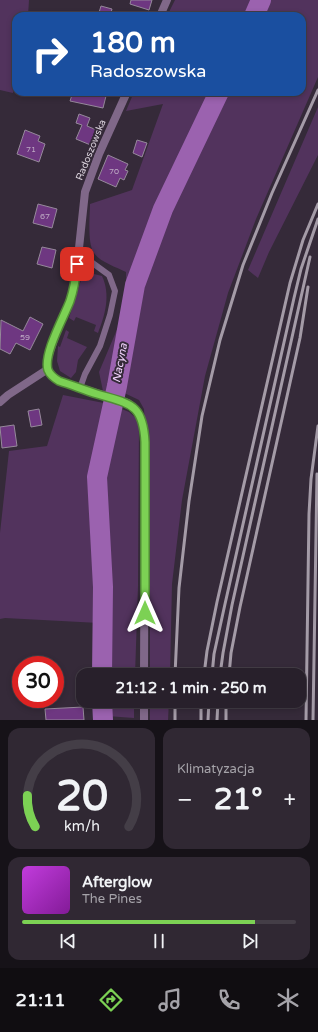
<!DOCTYPE html>
<html lang="pl">
<head>
<meta charset="utf-8">
<style>
	body { margin:0; font-family:"Varela Round",sans-serif; background:#302833; color:#f1f3f6; height:100vh; display:flex; flex-direction:column; font-size:15px; white-space:nowrap }
	* { box-sizing:border-box; margin:0 }
	p { font-size:13px; color:#a5a3a9 }
	.icon { flex:none; width:22px; height:22px; fill:none; stroke:currentColor; stroke-width:2; stroke-linecap:round; stroke-linejoin:round }
	.map { position:relative; height:720px; overflow:hidden }
	.drawer { display:flex; flex-direction:column; gap:8px; padding:8px; background:#161218; flex:1 }
	.drawer>* { flex:none }
	.guide { position:absolute; left:12px; top:12px; width:294px; height:84px; border-radius:12px; box-shadow:0 2px 6px #0003,0 0 0 1px #443e47; background:#1a4fa0; color:#fff; overflow:hidden }
	.speed { position:absolute; left:12px; top:656px; display:flex; gap:8px; font-size:20px; font-weight:700; text-align:center }
	.speed>* { display:grid; place-content:center; width:52px; height:52px; border-radius:50%; background:#28202b; box-shadow:0 2px 6px #0003,0 0 0 1px #443e47; line-height:1 }
	.speed .limit { border:6px solid #d22; background:#fff; color:#111 }
	.pin { position:absolute; display:grid; place-items:center; width:34px; height:34px; color:#fff; margin:-17px; border-radius:8px; box-shadow:0 2px 6px #0006 }
	.me { position:absolute; width:44px; margin:-22px; rotate:0deg; stroke-linejoin:round; filter:drop-shadow(0 0 3px #0008) }
	.turn { display:flex; align-items:center; gap:14px; height:84px; padding:0 12px; font-size:18px }
	.turn .icon { width:52px; height:52px; stroke-width:2.5 }
	.turn b { display:block; font-size:28px; line-height:34px }
	.big { font-size:30px; font-weight:800; line-height:1.1 }
	.drawer .card { flex:1; display:flex; flex-direction:column; justify-content:center; gap:6px; min-width:0; padding:0 14px; border-radius:12px; background:#302833 }
	.drawer .dial { align-items:center; gap:0 }
	.dial svg { height:104px; overflow:visible; fill:none; stroke:#443e47; stroke-width:7; stroke-linecap:round; text-anchor:middle }
	.dial text { fill:#f1f3f6; stroke:none }
	.song { display:flex; align-items:center; gap:12px }
	.cover { width:48px; height:48px; border-radius:6px; background:linear-gradient(135deg,hsl(290 70% 55%),hsl(290 70% 35%)) }
	.played { height:4px; border-radius:2px; background:linear-gradient(90deg,#7cd154 85%,#443e47 85%) }
	.keys { display:flex; justify-content:space-around; direction:ltr }
	.heat { display:flex; justify-content:space-between; align-items:center; font-size:22px; direction:ltr }
	.drawer .tiles { flex:1; display:grid; gap:8px; grid-template-columns:1fr 1fr }
	.card:last-child { grid-column:span 2 }
	.trip { position:absolute; left:76px; top:668px; width:230px; height:40px; border-radius:12px; background:#28202b; box-shadow:0 2px 6px #0003,0 0 0 1px #443e47; font-weight:800; line-height:40px; text-align:center }
	.tab-bar { display:flex; height:64px; justify-content:space-around; align-items:center; background:#100d11; color:#a5a3a9 }
	.tab-bar .icon { width:28px; height:28px }
	.tab-bar .on { color:#7cd154 }
	.tab-bar b { font-size:18px; color:#f1f3f6 }
	.map>svg:first-child { display:block }
	.green { fill:#52335d }
	.lines { fill:none; stroke-linecap:round; stroke-linejoin:round }
	.river { stroke:#9b62af; stroke-width:20 }
	.building { fill:#6e3781; stroke:#96899b }
	.service { stroke:#806889; stroke-width:6 }
	.minor { stroke:#806889; stroke-width:8 }
	.tertiary { stroke:#806889; stroke-width:8 }
	.rail { stroke:#a49ba7; stroke-width:3 }
	.route-casing { stroke:#518837; stroke-width:10 }
	.route { stroke:#7cd154; stroke-width:7 }
	.labels { text-anchor:middle; dominant-baseline:central; stroke-width:4; stroke-linejoin:round; paint-order:stroke }
	.number-label { font-size:8px; fill:#beaac4 }
	.street-label { font-size:10px; fill:#d8d0da; stroke:#352a39 }
	.water-label { font-size:11px; font-style:italic; fill:#f3d5fe; stroke:#352a39 }
</style>
</head>
<body>
<div class="map">
<svg width="318" height="720" viewBox="0 0 318 720">
	<rect width="100%" height="100%" fill="#352a39"/>
	<!-- green -->
	<g class="green">
		<path d="M0,0H29L28,16H16V78L13,93L0,90Z"/>
		<path d="M175,0H256L249,16H167Z"/>
		<path d="M265,0H318V77L256,219L228,293L205,376L182,500L172,584L170,675H150V521L144,409L139,400L120,391L138,286L222,92H302V16H257Z"/>
		<path d="M134,92H213L160,203L140,262L134,284L112,392L103,391L99,372L118,327L126,287V272C116,267 100,262 94,253C87,243 90,216 90,204L132,190L163,104L126,111Z"/>
		<path d="M318,107V155L269,252L258,278L248,270Z"/>
		<path d="M87,273L94,274L102,276C111,295 105,315 98,333L94,331L96,325L76,317L74,321L69,318L82,277Z"/>
		<path d="M66,330L69,332L67,338L87,347L78,360L76,372L71,378L60,371L57,361L58,346L60,347Z"/>
		<path d="M63,395L109,404L95,477L100,585L99,623L5,618L0,619V533L9,451L47,446Z"/>
		<path d="M117,407L129,412L139,421L138,587L135,675H108L109,561L102,479Z"/>
		<path d="M107,701H134V718L107,716Z"/>
		<path d="M150,701H169L168,720H150Z"/>
	</g>
	<g class="lines">
		<!-- river -->
		<g class="river">
			<path d="M254,16L261,0"/>
			<path d="M102,675L103,587L97,477L117,386L135,285L163,209L219,92"/>
			<path d="M102,701L103,720"/>
		</g>
	</g>
	<!-- building -->
	<g class="building">
		<path d="M131,0H152L149,10L130,4Z"/>
		<path d="M101,6L112,9L110,16H98Z"/>
		<path d="M73,92H107L103,108L70,101Z"/>
		<path d="M79,114L90,118L87,126L99,131L93,146L76,139L82,125L76,123Z"/>
		<path d="M25,130L40,136L38,141L45,144L39,162L17,154Z"/>
		<path d="M137,140L147,143L142,157L133,153Z"/>
		<path d="M108,155L128,164L125,170L128,171L124,180L120,178L116,187L98,179Z"/>
		<path d="M38,204L57,209L52,228L33,223Z"/>
		<path d="M42,247L56,250L52,268L37,264Z"/>
		<path d="M30,317L43,324L30,350L16,343L10,354L0,349L1,320L23,331Z"/>
		<path d="M39,409L42,425L31,427L28,411Z"/>
		<path d="M14,425L17,446L2,448L0,427Z"/>
		<path d="M83,707L84,720H46L45,709Z"/>
	</g>
	<g class="lines">
		<!-- service -->
		<path class="service" d="M79,253L109,275L115,291L110,315L100,346L85,374L80,388"/>
		<!-- minor -->
		<g class="minor">
			<path d="M48,369L50,374L59,381L128,403C142,413 144,426 145,442L144,675"/>
			<path d="M144,720V701"/>
		</g>
		<!-- tertiary -->
		<g class="tertiary">
			<path d="M160,16L167,0"/>
			<path d="M0,402L8,395L48,369V357L56,334L71,299L76,276L85,192L99,154L127,92"/>
		</g>
		<!-- rail -->
		<g class="rail">
			<path d="M175,675L179,588L189,501L202,416L220,340L243,265L272,193L318,90"/>
			<path d="M204,675L207,651L217,602L290,283L303,240L318,204"/>
			<path d="M212,675L214,654L225,604L294,298L301,269L318,219"/>
			<path d="M220,675L223,653L232,605L310,257"/>
			<path d="M229,675L231,653L240,607L300,338L308,287"/>
			<path d="M201,701V720"/>
			<path d="M175,720V701"/>
			<path d="M208,720L209,701"/>
			<path d="M217,720L218,701"/>
			<path d="M226,720V701"/>
			<path d="M306,720L309,514L311,479L318,426"/>
			<path d="M313,720L317,474"/>
		</g>
	</g>
	<g class="lines">
		<defs>
			<path id="route" d="M77,264C76,276 74,289 70,301C64,317 43,354 48,370C50,375 54,378 59,381C72,385 84,390 97,394C130,404 143,403 145,442V613"/>
		</defs>
		<!-- route casing -->
		<use href="#route" class="route-casing"/>
		<!-- route -->
		<use href="#route" class="route"/>
	</g>
	<g class="labels">
		<!-- number labels -->
		<g class="number-label">
			<text x="31" y="149">71</text>
			<text x="114" y="171">70</text>
			<text x="45" y="216">67</text>
			<text x="25" y="337">59</text>
		</g>
		<!-- street labels -->
		<g class="street-label">
			<text transform="translate(91 150) rotate(-68)">Radoszowska</text>
		</g>
		<!-- water labels -->
		<g class="water-label">
			<text transform="translate(120 363) rotate(-79)">Nacyna</text>
		</g>
	</g>
</svg>
<div class="speed"><div class="limit">30</div></div>
<div class="pin" style="left:77px;top:264px;background:#d93025"><svg class="icon" aria-label="arrive" viewBox="0 0 24 24"><path d="M6 21V4h12l-3 4 3 4H6"/></svg></div>
<svg class="me" style="left:145px;top:613px" viewBox="-20 -20 40 40"><path d="M0-17L14 15 0 8-14 15z" fill="#7cd154" stroke="#fff" stroke-width="4"/></svg>
<div class="trip">21:12 · 1 min · 250 m</div>
<div class="guide">
<div class="turn"><svg class="icon" aria-label="right" viewBox="0 0 24 24"><path d="M7 20v-9h11M14 6l5 5-5 5"/></svg><div><b>180 m</b>Radoszowska</div></div>
</div>
</div>
<section class="drawer">
<div class="tiles">
<div class="card dial"><svg viewBox="0 0 100 80">
<path d="M14 69A42 42 0 1 1 86 69"/>
<path d="M14 69A42 42 0 0 1 8 45" stroke="#7cd154"/>
<text x="50" y="56" font-size="32" font-weight="700">20</text>
<text x="50" y="72" font-size="11">km/h</text>
</svg></div>
<div class="card"><p>Klimatyzacja</p>
<div class="heat"><a>−</a><b class="big">21°</b><a>+</a></div>
</div>
<div class="card">
<div class="song"><i class="cover"></i><div><b>Afterglow</b><p>The Pines</p></div></div>
<div class="played"></div>
<div class="keys"><svg class="icon" aria-label="previous" viewBox="0 0 24 24"><path d="M18 5L8 12l10 7zM5 5v14"/></svg><svg class="icon" aria-label="pause" viewBox="0 0 24 24"><path d="M8 5v14M16 5v14"/></svg><svg class="icon" aria-label="next" viewBox="0 0 24 24"><path d="M6 5l10 7-10 7zM19 5v14"/></svg></div>
</div>
</div>
</section>
<nav class="tab-bar">
<b>21:11</b>
<svg class="icon on" aria-label="directions" viewBox="0 0 24 24"><path d="M12 3l9 9-9 9-9-9zM9 14v-3h6M13 9l2 2-2 2"/></svg>
<svg class="icon" aria-label="music" viewBox="0 0 24 24"><path d="M9 18V5l10-2v13"/><circle cx="6" cy="18" r="3"/><circle cx="16" cy="16" r="3"/></svg>
<svg class="icon" aria-label="phone" viewBox="0 0 24 24"><path d="M5 4h4l2 5-3 2q2 4 5 5l2-3 5 2v4C11 20 4 13 5 4z"/></svg>
<svg class="icon" aria-label="climate" viewBox="0 0 24 24"><path d="M12 3v18M4 7l16 10M4 17L20 7"/></svg>
</nav>
</body>
</html>
